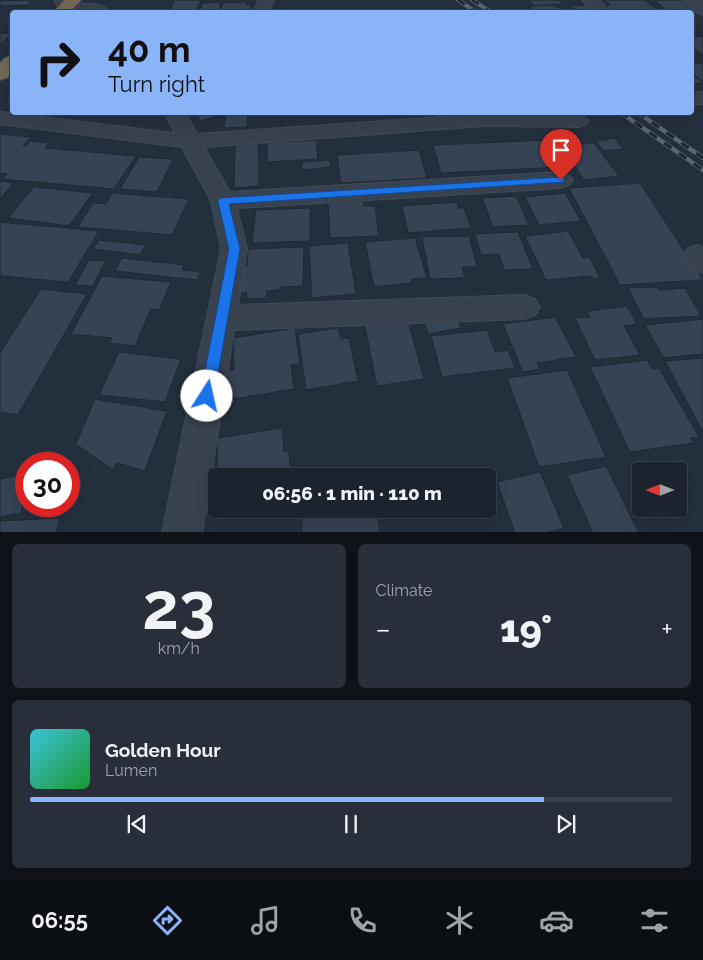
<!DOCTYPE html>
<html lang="en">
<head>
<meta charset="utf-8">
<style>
	body { margin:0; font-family:Raleway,sans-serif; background:#282f3a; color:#f1f3f6; height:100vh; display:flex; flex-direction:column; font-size:19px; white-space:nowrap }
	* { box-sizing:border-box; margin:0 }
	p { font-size:16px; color:#a0a4aa }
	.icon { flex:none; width:28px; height:28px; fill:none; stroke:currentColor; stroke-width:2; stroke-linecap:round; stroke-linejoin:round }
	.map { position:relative; height:532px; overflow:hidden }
	.drawer { display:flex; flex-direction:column; gap:12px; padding:12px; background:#0f1319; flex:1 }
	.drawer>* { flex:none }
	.banner { position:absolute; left:10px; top:10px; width:684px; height:105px; border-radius:5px; box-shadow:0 5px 20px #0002,0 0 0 1px #39404a; background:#8ab4f8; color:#111; overflow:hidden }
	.needle { width:32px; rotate:270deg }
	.controls { position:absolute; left:632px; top:462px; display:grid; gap:10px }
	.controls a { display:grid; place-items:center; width:55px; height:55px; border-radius:5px; background:#1b232e; box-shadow:0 5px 20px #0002,0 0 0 1px #39404a; font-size:25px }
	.speed { position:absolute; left:15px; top:452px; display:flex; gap:10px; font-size:25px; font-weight:700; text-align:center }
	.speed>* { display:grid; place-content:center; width:65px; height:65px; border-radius:50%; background:#1b232e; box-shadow:0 5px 20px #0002,0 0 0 1px #39404a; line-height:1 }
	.speed .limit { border:8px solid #d22; background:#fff; color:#111 }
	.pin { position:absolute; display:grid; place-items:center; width:42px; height:42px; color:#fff; margin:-51px -21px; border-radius:50% 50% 50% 0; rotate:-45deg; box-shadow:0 0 5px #0007 }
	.pin .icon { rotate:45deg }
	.me { position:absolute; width:55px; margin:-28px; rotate:10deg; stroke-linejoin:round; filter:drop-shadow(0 0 4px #0008) }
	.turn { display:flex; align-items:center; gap:18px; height:105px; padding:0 15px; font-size:22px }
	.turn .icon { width:65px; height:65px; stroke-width:2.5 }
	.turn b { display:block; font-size:35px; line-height:42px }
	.big { font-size:38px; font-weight:800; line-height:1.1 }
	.drawer .tile { flex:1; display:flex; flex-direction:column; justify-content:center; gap:8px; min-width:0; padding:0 18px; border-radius:8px; background:#282f3a }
	.drawer .dial { align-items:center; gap:0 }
	.dial b { font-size:65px; line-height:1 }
	.song { display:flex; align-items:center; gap:15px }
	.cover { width:60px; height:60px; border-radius:8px; background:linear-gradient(135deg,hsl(190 70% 55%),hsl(130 70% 35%)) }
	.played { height:5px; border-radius:2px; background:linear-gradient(90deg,#8ab4f8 80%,#39404a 80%) }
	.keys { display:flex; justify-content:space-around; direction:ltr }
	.heat { display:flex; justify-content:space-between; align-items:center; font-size:28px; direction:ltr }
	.drawer .tiles { flex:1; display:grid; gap:12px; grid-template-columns:1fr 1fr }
	.tile:last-child { grid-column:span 2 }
	.trip { position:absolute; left:208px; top:468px; width:288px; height:50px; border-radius:5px; background:#1b232e; box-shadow:0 5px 20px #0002,0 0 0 1px #39404a; font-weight:800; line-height:50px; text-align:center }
	.menu { display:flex; height:80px; justify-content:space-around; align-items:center; background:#0b0e12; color:#a0a4aa }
	.menu .icon { width:35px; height:35px }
	.menu .current { color:#8ab4f8 }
	.menu b { font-size:22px; color:#f1f3f6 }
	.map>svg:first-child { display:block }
	.building { fill:#364354; stroke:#1f2835 }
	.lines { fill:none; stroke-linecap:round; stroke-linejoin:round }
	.minor-casing { stroke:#414a57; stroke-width:2 }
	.highway-casing { stroke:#434c59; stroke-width:2 }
	.minor { fill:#38414e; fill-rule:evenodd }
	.highway { fill:#746855; fill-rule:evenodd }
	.rail-far1-casing { stroke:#5a6575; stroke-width:4 }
	.rail-casing { stroke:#5a6575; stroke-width:4.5 }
	.rail-far1 { stroke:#1d2633; stroke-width:2.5; stroke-dasharray:8; stroke-linecap:butt }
	.rail { stroke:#1d2633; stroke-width:3; stroke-dasharray:9; stroke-linecap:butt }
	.route { fill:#1a73e8; stroke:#114b97 }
</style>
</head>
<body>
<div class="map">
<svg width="703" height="533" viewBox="0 0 703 533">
	<rect width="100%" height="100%" fill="#242f3e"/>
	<!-- building -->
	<g class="building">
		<path d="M31,0L28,5L0,6V1Z"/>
		<path d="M174,0H201L195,12H170Z"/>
		<path d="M529,0H560L563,4L534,6Z"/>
		<path d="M604,0H645L660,12H613L606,6L610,5Z"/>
		<path d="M654,0H681L695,11L669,12Z"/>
		<path d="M220,2V12H200L202,3Z"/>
		<path d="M246,2V5L251,4V9H246V12H221L222,3Z"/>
		<path d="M554,5L556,7H561L566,12H535L530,6Z"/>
		<path d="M588,5L594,12H577L571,6Z"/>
		<path d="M0,33L11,34L0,44Z"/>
		<path d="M703,36V55L691,47V37Z"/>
		<path d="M703,63V82L691,72V64Z"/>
		<path d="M691,73L703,83L691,85Z"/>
		<path d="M194,112H221L223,115L200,121Z"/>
		<path d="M226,112H248L247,127L224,128Z"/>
		<path d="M396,112H430V114L398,116Z"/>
		<path d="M0,134L31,137L23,146H26L30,141L49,143L45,148L136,156L114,189L2,179L7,174L0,173Z"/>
		<path d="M614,138L623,149L604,151L596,141Z"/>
		<path d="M316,140L318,159L267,162V143Z"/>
		<path d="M550,140L564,167L441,173L433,145Z"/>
		<path d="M258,143L259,186L234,188L235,145Z"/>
		<path d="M594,143L619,176L584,180L561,146Z"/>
		<path d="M419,150L427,178L341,183L337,155Z"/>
		<path d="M139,157L173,159L157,192L120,189Z"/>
		<path d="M330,160L331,167L302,170V162Z"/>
		<path d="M0,181L14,183L0,199Z"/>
		<path d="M640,183L703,280L620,285L569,188Z"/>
		<path d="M34,187L93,193L69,226L8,218Z"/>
		<path d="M112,193L189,199L172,235L78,227L93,203L106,204Z"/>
		<path d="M565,193L581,221L539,225L525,197Z"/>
		<path d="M516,196L529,225L493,227L482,198Z"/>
		<path d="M363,201L364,206H375L379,236L330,238L328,203Z"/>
		<path d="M457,202L458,208H464L471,228L408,233L402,206Z"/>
		<path d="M310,208V241L252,243L256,210Z"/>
		<path d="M0,222L99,231L68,282L0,276Z"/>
		<path d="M568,231L583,258L589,257L600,278L593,279L592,276L546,280L525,236Z"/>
		<path d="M518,232L533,269L504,270L499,254L481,255L475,234Z"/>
		<path d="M469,236L477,267H462L465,278L430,279L422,237Z"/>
		<path d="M415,238L427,278L411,279L412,283L374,287L365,242Z"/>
		<path d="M99,240L146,245L140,255L93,249Z"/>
		<path d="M348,243L356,294L312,298L309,246Z"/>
		<path d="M304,247L303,286L280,287V290L267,291L266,298L247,299V292L240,293L243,267L247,266L248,249Z"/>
		<path d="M122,258L184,265L182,270L201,272L197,280L115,271Z"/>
		<path d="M89,260L105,261L93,286L75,285Z"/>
		<path d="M102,276L171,282L159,310L151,309L135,346L109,343L112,338L71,334Z"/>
		<path d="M657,287L659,290L685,288L701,316L644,319L628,288Z"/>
		<path d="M41,289L87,294L18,415L0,412V353Z"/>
		<path d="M627,306L637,324L624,326L640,355L595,360L575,318L590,317L587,311Z"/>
		<path d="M454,312L461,328L428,334L423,318Z"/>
		<path d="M407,317L424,379L377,386L364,322Z"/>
		<path d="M555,317L576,357L537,363L540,369L523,372L503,324Z"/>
		<path d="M703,319V354L664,358L645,325Z"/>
		<path d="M295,328L300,364L291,365L294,389L227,400L225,371L234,370L233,338Z"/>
		<path d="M338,328L341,339L349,338L358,381L306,390L298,334Z"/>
		<path d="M487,330L495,352L508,350L515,368L442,377L431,336Z"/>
		<path d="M119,352L181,359L165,402L99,395Z"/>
		<path d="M703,358V432L665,361Z"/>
		<path d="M647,360L652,369L659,368L699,437L691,438L694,443L630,452L590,367Z"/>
		<path d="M567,370L606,457L539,467L507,378Z"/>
		<path d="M95,399L167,411L145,471L117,463L113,470L76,444Z"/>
		<path d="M282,428L284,451H289L291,476H217V438Z"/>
		<path d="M606,466L639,533H593L567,475Z"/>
		<path d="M540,472L564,528L546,533H515L497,482Z"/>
		<path d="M26,474V490L21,513L0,517V479Z"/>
		<path d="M216,480V509H239L210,514V481Z"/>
		<path d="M302,509H377L380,533H302Z"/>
		<path d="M60,518L56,533H0V521Z"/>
	</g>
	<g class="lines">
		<defs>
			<g id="minor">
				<path d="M54,0H70L72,4C84,4 101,1 109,12H61Z"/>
				<path d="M258,0H274L269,12H253Z"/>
				<path d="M582,0H599L610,12H593Z"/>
				<path d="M683,0H701L703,2V15L697,13Z"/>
				<path d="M703,92V104L691,105V93Z"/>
				<path d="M0,112L175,133L164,112H185L197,134L484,114L578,115L585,117L589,121L585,125L578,127L484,126L204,147L230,192L561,172L569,175L573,180L569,185L561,188L237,208L247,249L238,305L525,295L535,299L540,307L535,315L525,319L234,330L202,533H162L221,249L211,201L182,147L0,124Z"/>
				<path d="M698,245L703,247V273L693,270L684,255L688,248Z"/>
			</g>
			<g id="highway">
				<path d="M64,0H81L70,12H54Z"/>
				<path d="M12,56V72L7,78L0,80V63L5,58Z"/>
			</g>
		</defs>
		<!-- minor casing -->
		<use href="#minor" class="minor-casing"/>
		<!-- highway casing -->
		<use href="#highway" class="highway-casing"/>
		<!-- minor -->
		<use href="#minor" class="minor"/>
		<!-- highway -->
		<use href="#highway" class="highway"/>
		<defs>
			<g id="rail-far1">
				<path d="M458,0L476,12"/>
				<path d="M472,0L491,12"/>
			</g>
			<g id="rail">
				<path d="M620,112L703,170"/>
				<path d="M637,112L703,158"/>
			</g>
		</defs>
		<!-- rail-far1 casing -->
		<use href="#rail-far1" class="rail-far1-casing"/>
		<!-- rail casing -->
		<use href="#rail" class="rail-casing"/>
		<!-- rail-far1 -->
		<use href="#rail-far1" class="rail-far1"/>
		<!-- rail -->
		<use href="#rail" class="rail"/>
	</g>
	<!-- route -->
	<path class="route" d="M561,177L564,178V182L229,204L240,249L214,396L212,400L207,402L202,400L200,396L229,249L218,201L220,198Z"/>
</svg>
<div class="controls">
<a><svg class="needle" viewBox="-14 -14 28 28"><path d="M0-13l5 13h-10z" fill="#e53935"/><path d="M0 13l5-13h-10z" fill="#a0a4aa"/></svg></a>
</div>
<div class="speed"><div class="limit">30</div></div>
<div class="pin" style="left:561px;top:180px;background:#d93025"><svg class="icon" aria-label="arrive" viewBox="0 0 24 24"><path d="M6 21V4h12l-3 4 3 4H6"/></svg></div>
<svg class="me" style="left:207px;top:396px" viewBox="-20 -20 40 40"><circle r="19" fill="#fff"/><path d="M0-13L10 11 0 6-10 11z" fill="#1a73e8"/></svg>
<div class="trip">06:56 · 1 min · 110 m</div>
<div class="banner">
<div class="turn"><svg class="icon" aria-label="right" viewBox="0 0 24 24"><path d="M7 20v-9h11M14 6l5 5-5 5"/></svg><div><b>40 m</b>Turn right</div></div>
</div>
</div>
<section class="drawer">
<div class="tiles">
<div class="tile dial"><b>23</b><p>km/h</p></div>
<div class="tile"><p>Climate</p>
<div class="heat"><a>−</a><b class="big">19°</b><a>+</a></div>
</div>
<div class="tile">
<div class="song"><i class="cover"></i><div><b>Golden Hour</b><p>Lumen</p></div></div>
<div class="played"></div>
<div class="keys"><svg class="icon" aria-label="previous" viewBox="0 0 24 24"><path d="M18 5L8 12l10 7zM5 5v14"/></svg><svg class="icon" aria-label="pause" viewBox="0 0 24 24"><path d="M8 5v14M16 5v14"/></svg><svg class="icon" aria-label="next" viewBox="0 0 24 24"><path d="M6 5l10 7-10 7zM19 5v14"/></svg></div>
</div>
</div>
</section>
<nav class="menu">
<b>06:55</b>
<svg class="icon current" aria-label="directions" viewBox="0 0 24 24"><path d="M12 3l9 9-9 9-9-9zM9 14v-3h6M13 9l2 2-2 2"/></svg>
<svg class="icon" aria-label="music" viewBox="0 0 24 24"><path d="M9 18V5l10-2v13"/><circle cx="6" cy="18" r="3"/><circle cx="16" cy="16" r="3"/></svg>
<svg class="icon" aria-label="phone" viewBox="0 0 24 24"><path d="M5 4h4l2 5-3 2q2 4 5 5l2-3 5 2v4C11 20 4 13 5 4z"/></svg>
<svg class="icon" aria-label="climate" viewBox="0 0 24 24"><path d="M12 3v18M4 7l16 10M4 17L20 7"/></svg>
<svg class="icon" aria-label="car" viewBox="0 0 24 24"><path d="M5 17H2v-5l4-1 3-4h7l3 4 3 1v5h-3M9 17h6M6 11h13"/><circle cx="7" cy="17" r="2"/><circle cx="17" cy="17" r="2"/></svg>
<svg class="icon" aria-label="filters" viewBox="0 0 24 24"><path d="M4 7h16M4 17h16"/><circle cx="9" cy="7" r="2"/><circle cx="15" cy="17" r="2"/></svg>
</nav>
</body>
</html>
